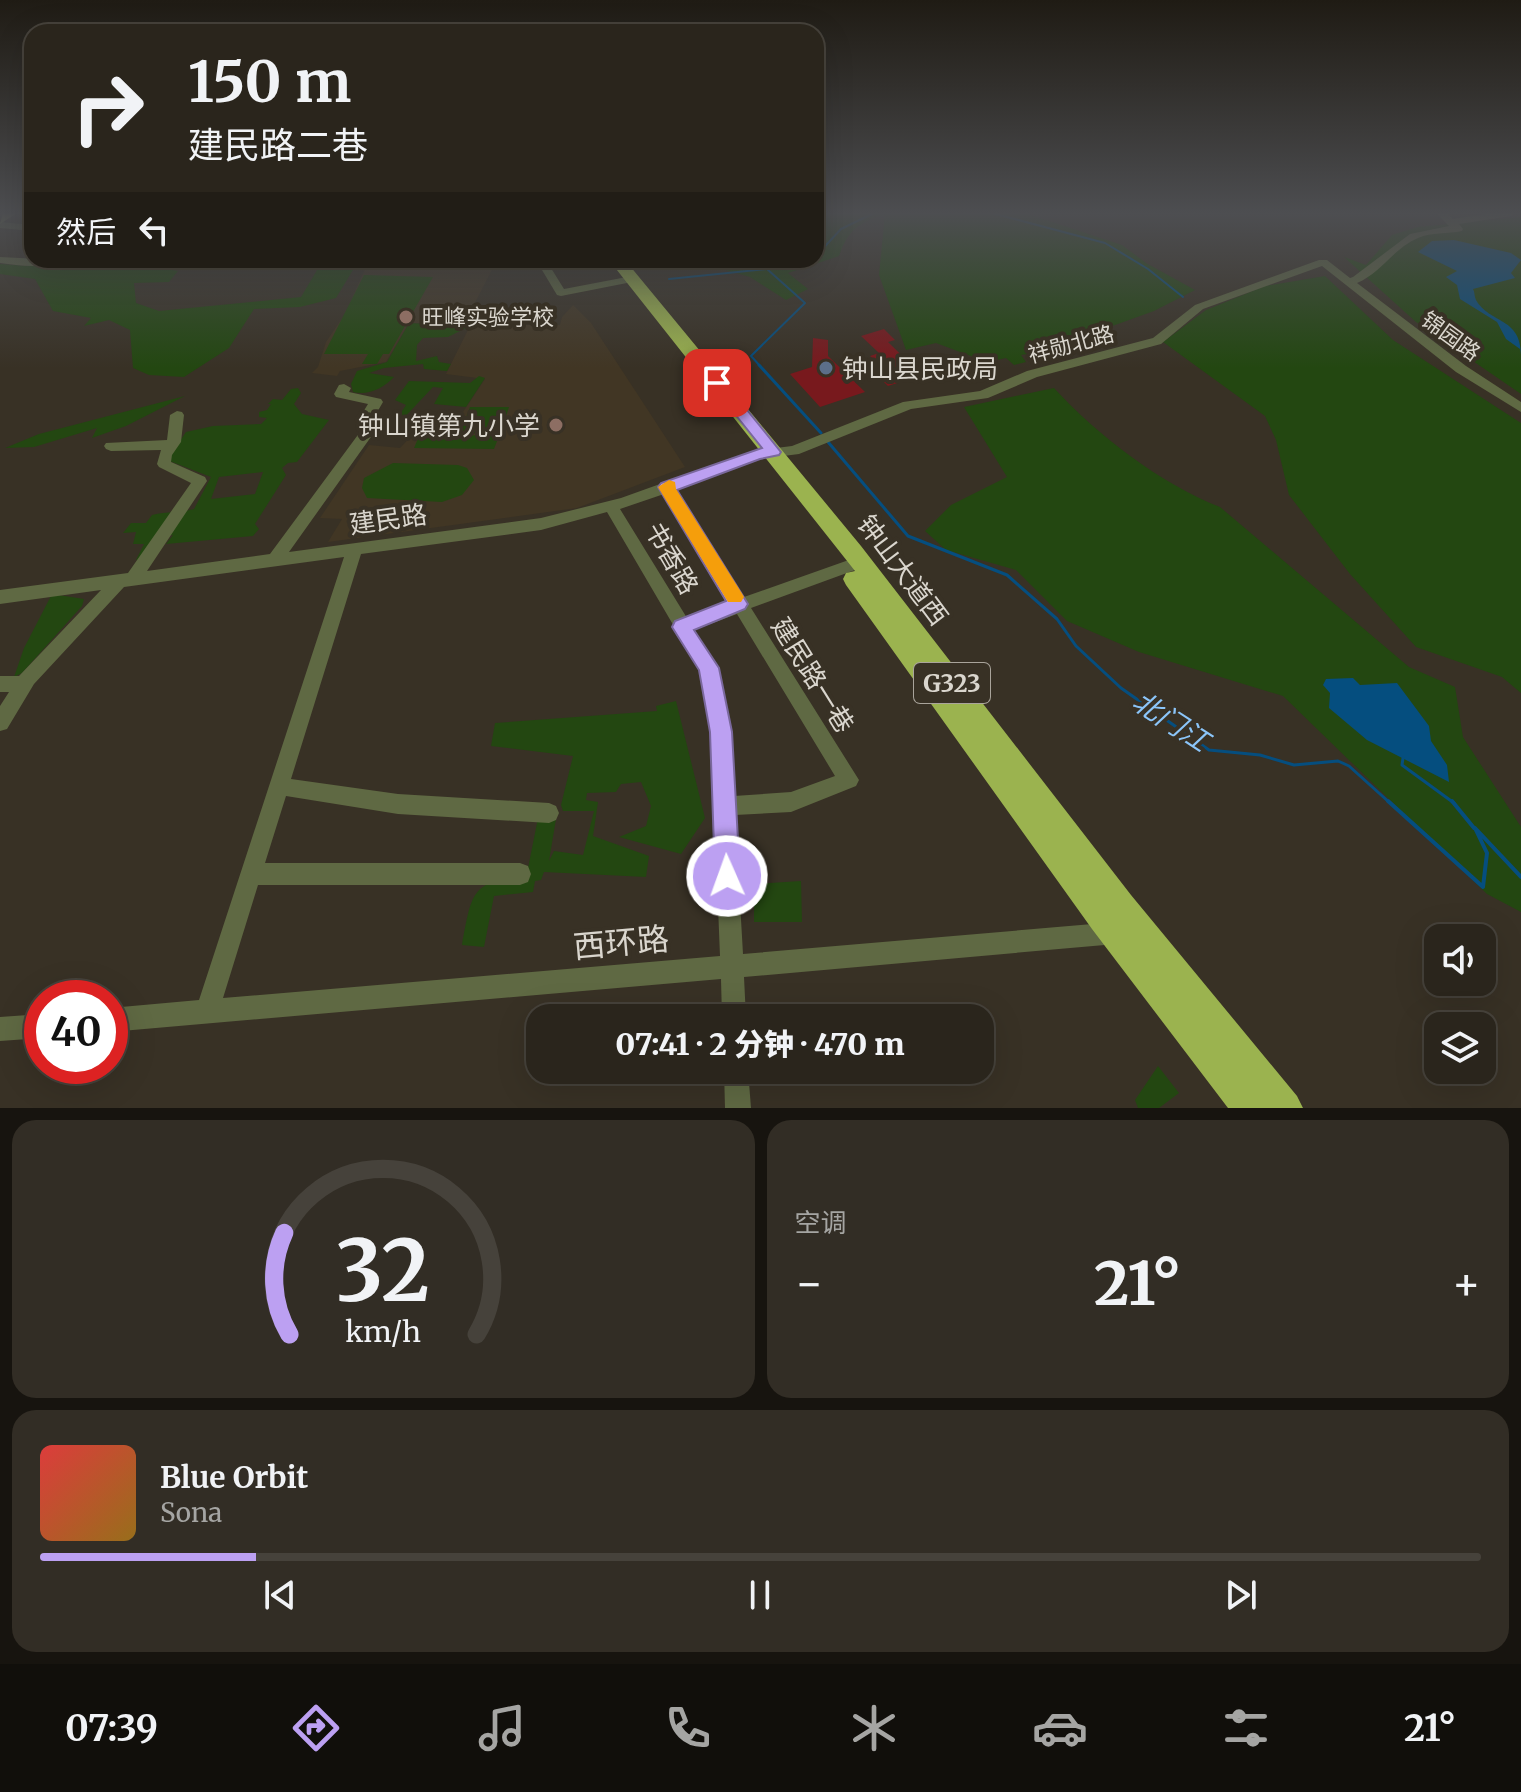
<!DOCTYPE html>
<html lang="zh">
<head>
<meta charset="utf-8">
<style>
	body { margin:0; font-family:Merriweather,"Noto Sans SC",serif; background:#322d25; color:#f1f3f6; height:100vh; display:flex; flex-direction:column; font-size:30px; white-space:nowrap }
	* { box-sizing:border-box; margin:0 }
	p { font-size:26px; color:#a5a5a3 }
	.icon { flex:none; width:44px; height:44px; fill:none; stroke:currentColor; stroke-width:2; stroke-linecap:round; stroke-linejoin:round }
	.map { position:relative; height:1108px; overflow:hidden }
	.panel { display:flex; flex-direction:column; gap:12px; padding:12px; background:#17140f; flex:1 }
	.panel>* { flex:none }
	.banner { position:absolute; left:24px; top:24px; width:800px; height:244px; border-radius:24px; box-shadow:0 8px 32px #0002,0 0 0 2px #46423b; background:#2a251c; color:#f1f3f6; overflow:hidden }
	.fabs { position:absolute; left:1424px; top:924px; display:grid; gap:16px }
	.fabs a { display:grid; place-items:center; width:72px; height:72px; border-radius:16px; background:#2a251c; box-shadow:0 8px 32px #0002,0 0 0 2px #46423b; font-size:40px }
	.speed { position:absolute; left:24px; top:980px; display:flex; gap:16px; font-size:40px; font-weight:700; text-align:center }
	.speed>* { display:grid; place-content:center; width:104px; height:104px; border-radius:50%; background:#2a251c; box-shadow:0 8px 32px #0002,0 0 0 2px #46423b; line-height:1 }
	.speed .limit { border:12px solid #d22; background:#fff; color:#111 }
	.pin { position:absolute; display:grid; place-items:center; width:68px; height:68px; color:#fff; margin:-34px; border-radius:16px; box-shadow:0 4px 12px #0006 }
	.me { position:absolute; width:88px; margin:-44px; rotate:358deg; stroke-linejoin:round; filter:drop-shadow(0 0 6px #0008) }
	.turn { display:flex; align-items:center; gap:28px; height:168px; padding:0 32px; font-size:36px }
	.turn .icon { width:104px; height:104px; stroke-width:2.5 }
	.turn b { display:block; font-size:56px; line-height:68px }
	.then { display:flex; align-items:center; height:76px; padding:0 32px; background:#0003; gap:16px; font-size:30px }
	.big { font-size:60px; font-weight:800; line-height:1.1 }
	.panel .widget { flex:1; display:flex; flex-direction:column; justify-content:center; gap:12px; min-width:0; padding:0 28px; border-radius:24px; background:#322d25 }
	.panel .dial { align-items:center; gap:0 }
	.dial svg { height:208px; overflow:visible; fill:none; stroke:#46423b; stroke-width:7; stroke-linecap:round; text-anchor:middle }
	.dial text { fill:#f1f3f6; stroke:none }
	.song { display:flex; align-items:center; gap:24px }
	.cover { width:96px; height:96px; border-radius:12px; background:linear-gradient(135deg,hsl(0 70% 55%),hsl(40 70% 35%)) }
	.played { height:8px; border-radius:4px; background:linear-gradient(90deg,#bca0f2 15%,#46423b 15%) }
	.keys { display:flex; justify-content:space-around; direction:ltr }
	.heat { display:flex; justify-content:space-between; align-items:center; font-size:44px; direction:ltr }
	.panel .tiles { flex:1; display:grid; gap:12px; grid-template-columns:1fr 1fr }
	.widget:last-child { grid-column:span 2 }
	.trip { position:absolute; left:526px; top:1004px; width:468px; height:80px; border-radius:24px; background:#2a251c; box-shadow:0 8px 32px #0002,0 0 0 2px #46423b; font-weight:800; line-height:80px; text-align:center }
	.dock { display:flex; height:128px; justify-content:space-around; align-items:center; background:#110f0b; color:#a5a5a3 }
	.dock .icon { width:56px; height:56px }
	.dock .active { color:#bca0f2 }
	.dock b { font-size:36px; color:#f1f3f6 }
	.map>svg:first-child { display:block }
	.built { fill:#413624 }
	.green { fill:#234711; fill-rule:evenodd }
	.water { fill:#054e7f }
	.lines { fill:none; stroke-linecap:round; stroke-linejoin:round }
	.stream-far2 { stroke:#054e7f; stroke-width:2 }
	.stream-far1 { stroke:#054e7f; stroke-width:3 }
	.stream { stroke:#054e7f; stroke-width:4 }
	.building { fill:#78191d }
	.minor { fill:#5f6943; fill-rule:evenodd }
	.major { fill:#8a9e4d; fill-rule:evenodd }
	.highway { fill:#9bb34f; fill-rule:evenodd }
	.route { fill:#bca0f2; stroke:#7a689d; stroke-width:2 }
	.slow { fill:#f59e0b }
	.education-dot { fill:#8d6e63; stroke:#383125; stroke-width:3 }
	.service-dot { fill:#5c6f8a; stroke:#383125; stroke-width:3 }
	.labels { text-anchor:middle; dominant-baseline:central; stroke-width:8; stroke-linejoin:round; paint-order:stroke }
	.far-poi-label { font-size:22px; fill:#dad6ce; stroke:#383125; text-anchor:start }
	.far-street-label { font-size:22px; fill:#dad6ce; stroke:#383125 }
	.shield { fill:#383125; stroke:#a9a49b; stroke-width:2 }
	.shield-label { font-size:24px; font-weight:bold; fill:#dad6ce }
	.poi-label { font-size:26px; fill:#dad6ce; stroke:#383125; text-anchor:start }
	.street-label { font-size:26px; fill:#dad6ce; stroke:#383125 }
	.water-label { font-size:28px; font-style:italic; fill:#8bc5f9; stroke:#383125 }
	.near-street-label { font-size:32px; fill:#dad6ce; stroke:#383125 }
</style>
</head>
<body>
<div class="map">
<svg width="1521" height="1108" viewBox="0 0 1521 1108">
	<rect width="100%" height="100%" fill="#383125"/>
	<!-- built -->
	<g class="built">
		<path d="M369,260H497L464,324L409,323L386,362L340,371L337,376L312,373L318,367L326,342L345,314Z"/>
		<path d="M573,305L591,323L685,467L577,508L328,542L342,519L320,518L369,445L400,448L424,423L453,427L485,379L446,374L473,320L496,322L501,325H560L562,317Z"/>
	</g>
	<!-- green -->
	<g class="green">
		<path d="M816,213H1025L1122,245L1146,263L1195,290L1154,311L1040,352L1021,355L1026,362L1014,365L1006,358L987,362L936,343L906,350L879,275L885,214C858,223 848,230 839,256L788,273L808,289L786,300L750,277L712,266L720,260H816Z"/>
		<path d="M1521,217V394L1416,322L1344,257L1366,265L1392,235L1418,227Z"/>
		<path d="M80,260H142L139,264L178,271L169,282L134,283L136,303L159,311L301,297L323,260H359L336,298L300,307L254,309L229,348L184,377L149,375L133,368L130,330L109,320L84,326L91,318L53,311L35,279L0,274V264L27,266Z"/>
		<path d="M364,275L433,277L389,354H383L377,364H362L368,354H324Z"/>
		<path d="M1325,276L1393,340L1521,423V693L1502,677L1416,647L1350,574L1289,495L1276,440L1265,416L1163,342L1206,310L1265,286Z"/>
		<path d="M409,323L470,326L448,337L423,338L417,345L416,361L437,356L439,362L451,364L447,371L424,369L423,364L384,368L369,373L394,377C384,388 368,396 353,392L351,384L357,371L387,362Z"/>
		<path d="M479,376L485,378L466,407L434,404L443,388L433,387L401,421L396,420L406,405L395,400L409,381L470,383Z"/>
		<path d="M298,388L301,393L294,404L302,414L329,420L297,462L288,463L282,468L286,475L255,524L259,529L253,536L166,544L173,535L157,537L142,559L136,560L144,544H133L136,532L123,533L131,523H146L152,515C167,511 180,513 194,509L211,477L167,460L186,432L213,426L261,424L267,418L259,417V412L267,410L271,404H268L273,399L282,400L291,389ZM263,472L255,494L211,499L219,477Z"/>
		<path d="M1054,388C1097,435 1161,484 1220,507L1409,667L1455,687L1463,737L1521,827V912L1487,894L1283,696L1139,652L1067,621L1016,570L946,550L925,531L951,505L1007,477L964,407Z"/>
		<path d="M185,396L126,426L92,438L97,428L34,447L5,448L39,434Z"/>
		<path d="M470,407H509L500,434L460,433Z"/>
		<path d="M420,434L499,436L494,449L414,448Z"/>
		<path d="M393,463L458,465L467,468L474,480L462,495L442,502L367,498L362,488L364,478Z"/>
		<path d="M52,594L84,599L82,606L22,673L14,677L24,648Z"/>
		<path d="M676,701L705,818L681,854L619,837L646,826L651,806L641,782L621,784L616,792L587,793L586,800L598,802L593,836L649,856L646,877L544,872L541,880L535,881L533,892L494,896L484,947L462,945C473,886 471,888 528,868L538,818L556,819L549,861L554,851L583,855L594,811H563L561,805L573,756L491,746L495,723L657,711L656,706Z"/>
		<path d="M801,881L802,922H754V884Z"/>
		<path d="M1158,1066L1179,1093L1159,1108H1138L1135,1100Z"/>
	</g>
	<!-- water -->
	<g class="water">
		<path d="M1454,240L1511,253L1521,260L1511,273L1515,278L1473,289C1475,292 1474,296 1476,300C1490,324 1521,317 1521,355L1520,349L1506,339L1497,322L1460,299L1457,285L1446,277L1457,271L1418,252L1432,241Z"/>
		<path d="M1353,678L1360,685L1397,683L1429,726L1431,741L1447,765L1449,782L1367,740L1329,708L1330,693L1323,685L1326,679Z"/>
	</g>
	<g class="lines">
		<!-- stream-far2 -->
		<g class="stream-far2">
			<path d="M992,213L1105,243L1148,269L1183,297"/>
			<path d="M816,256L841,229L874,213"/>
			<path d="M749,260L767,269L805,303L751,356L761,367"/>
			<path d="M669,279L767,269L776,262L791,260"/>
		</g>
		<!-- stream-far1 -->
		<g class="stream-far1">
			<path d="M759,365L821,433"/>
			<path d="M828,442L908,536L1007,575L1057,619L1076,646L1121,688L1209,750L1260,755L1294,765L1338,761L1349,766L1390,803"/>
			<path d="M1403,758L1402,765L1454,803"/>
		</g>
		<!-- stream -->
		<g class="stream">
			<path d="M1388,801L1483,887L1487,853L1475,828L1521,877"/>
			<path d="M1452,801L1474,828"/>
		</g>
	</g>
	<!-- building -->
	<g class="building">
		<path d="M884,329L895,340L888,342L922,375L888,386L878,376L887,372L870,356L879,353L861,336Z"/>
		<path d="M813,338L828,340V356L865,392L820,407L790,374L812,367Z"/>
	</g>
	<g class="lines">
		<!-- minor -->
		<g class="minor">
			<path d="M1436,213H1447L1453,219L1492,213H1516L1511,216L1459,224L1463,229L1462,231C1447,234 1432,232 1418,238C1394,248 1381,273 1357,283L1466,366L1521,402V412L1456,372L1322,266L1203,309L1161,344L1037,377L988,398L911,409L799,454L759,459L676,489L744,597L860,556L866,558L868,562L866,566L751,608L859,780L856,786L791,812L735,815L743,954L1116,922L1124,925L1127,933L1124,941L1116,944L744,977L746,1018H722L721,979L110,1032V1008L199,1000L344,557L124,587L34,684L7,729L0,731V706L9,692H0V676H19L101,590L0,604V590L128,573L191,483L159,467L157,464L161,450L111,451L106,449L104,446L106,443L167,440L170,415L177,411L182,412L184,415L181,442L172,455L171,462L205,477L207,481L147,571L270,554L363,428L357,422L368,404L336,397L334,394L339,385L344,384L351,388L349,392L381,399L383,402L372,421L378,427L289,552L541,518L621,498L752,451L792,446L903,402L980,391L1027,371L1153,338L1195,305L1319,260H1327L1350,278L1353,277L1410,234L1449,226ZM664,494L730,603L687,618L620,509ZM607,512L699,669L711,732L720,956L223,998L258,885H520L528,882L531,874L528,866L520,863H265L286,796L398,814L549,823L556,820L559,813L556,806L549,803L398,794L291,779L361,554L541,530ZM737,614L835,776L791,792L734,796L731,732L717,668L694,630Z"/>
			<path d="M0,222L32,225V231L0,228Z"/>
			<path d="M0,257L59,260C43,270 19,265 0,263Z"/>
			<path d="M536,260H546L564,289L632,276L638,279L632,282L561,296L557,295Z"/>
			<path d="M42,1014V1038L0,1041V1017Z"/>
			<path d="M724,1070H748L751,1108H725Z"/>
		</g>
		<!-- major -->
		<path class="major" d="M3,213H17L0,224Z"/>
		<!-- highway -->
		<path class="highway" d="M609,260H625L861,546L1131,895L1297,1096L1303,1108H1228L1092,929L846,585L843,579L846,573L855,571Z"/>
	</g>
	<!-- sky -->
	<linearGradient id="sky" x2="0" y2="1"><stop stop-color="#1f1b14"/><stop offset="0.58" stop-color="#4d4e51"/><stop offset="1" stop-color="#4d4e51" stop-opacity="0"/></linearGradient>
	<rect width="1521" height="368" fill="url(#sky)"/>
	<!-- route -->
	<path class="route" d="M717,379L723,380L781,452L779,455L760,459L677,490L748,604L745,609L694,630L719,668L732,732L740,876L736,885L727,889L719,885L715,876L710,732L699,670L672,627L675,621L726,601L658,487L661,483L762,448L710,383Z"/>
	<!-- slow -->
	<path class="slow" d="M669,480L675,482L676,489L741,592L744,597L741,602H728L658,487Z"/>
	<!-- markers -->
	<g class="education-dot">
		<circle cx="406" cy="317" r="8"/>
		<circle cx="556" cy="425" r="8"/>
	</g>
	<circle class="service-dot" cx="826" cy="368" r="8"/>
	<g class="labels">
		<!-- far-poi labels -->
		<g class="far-poi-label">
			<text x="422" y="317">旺峰实验学校</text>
		</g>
		<!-- far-street labels -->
		<g class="far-street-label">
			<text transform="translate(1451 336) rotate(36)">锦园路</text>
			<text transform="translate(1071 344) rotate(-15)">祥勋北路</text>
		</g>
		<!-- shield labels -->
		<rect class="shield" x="914" y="663" width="76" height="40" rx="6"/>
		<g class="shield-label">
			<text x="952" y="683">G323</text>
		</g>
		<!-- poi labels -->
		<g class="poi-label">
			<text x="842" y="368">钟山县民政局</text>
			<text x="540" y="425" text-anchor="end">钟山镇第九小学</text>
		</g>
		<!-- street labels -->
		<g class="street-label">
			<text transform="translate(388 519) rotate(-8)">建民路</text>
			<text transform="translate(672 558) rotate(60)">书香路</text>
			<text transform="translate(903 570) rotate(53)">钟山大道西</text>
			<text transform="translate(813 675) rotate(58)">建民路一巷</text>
		</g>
		<!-- water labels -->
		<g class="water-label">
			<text transform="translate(1171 721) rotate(33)">北门江</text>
		</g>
		<!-- near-street labels -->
		<g class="near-street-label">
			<text transform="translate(621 943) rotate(-5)">西环路</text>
		</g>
	</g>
</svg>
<div class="fabs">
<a><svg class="icon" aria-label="sound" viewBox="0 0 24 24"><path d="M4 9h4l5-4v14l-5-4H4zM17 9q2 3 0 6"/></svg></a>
<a><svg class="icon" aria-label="layers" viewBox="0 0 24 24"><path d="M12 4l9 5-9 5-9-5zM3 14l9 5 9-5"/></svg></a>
</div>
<div class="speed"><div class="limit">40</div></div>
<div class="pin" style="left:717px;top:383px;background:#d93025"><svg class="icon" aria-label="arrive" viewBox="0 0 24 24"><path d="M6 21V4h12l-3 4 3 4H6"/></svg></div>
<svg class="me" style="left:727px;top:876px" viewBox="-20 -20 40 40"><circle r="17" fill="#bca0f2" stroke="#fff" stroke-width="3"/><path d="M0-11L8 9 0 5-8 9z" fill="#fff"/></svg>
<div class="trip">07:41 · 2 分钟 · 470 m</div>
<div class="banner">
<div class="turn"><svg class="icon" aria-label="right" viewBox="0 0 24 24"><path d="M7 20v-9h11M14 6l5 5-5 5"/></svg><div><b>150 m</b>建民路二巷</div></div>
<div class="then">然后<svg class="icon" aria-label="left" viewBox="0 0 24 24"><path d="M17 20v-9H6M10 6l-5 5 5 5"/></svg></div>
</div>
</div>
<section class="panel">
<div class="tiles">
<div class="widget dial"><svg viewBox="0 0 100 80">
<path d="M14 69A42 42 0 1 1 86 69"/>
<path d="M14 69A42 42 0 0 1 12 30" stroke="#bca0f2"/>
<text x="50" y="56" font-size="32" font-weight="700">32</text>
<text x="50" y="72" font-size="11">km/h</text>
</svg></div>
<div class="widget"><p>空调</p>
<div class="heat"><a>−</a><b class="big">21°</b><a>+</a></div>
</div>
<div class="widget">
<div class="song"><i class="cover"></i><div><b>Blue Orbit</b><p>Sona</p></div></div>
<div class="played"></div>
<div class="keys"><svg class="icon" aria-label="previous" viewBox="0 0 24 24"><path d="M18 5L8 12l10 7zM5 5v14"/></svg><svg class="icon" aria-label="pause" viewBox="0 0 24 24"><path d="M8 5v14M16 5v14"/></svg><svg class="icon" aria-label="next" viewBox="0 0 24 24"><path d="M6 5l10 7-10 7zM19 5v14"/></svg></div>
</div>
</div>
</section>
<nav class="dock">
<b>07:39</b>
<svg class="icon active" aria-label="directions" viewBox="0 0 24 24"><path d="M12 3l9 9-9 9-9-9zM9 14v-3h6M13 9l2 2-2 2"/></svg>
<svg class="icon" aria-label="music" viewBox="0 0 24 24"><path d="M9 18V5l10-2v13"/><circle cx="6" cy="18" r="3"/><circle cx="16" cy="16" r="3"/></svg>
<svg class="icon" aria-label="phone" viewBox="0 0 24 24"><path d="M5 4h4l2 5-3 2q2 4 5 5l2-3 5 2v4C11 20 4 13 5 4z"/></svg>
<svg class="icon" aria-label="climate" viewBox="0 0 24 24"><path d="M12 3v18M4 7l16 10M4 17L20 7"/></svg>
<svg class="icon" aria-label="car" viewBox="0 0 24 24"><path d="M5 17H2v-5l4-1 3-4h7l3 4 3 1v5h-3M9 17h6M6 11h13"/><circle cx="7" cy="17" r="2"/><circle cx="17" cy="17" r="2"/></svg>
<svg class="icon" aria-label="filters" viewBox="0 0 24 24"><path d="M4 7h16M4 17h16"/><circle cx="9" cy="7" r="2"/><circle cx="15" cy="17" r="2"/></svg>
<b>21°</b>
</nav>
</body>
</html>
